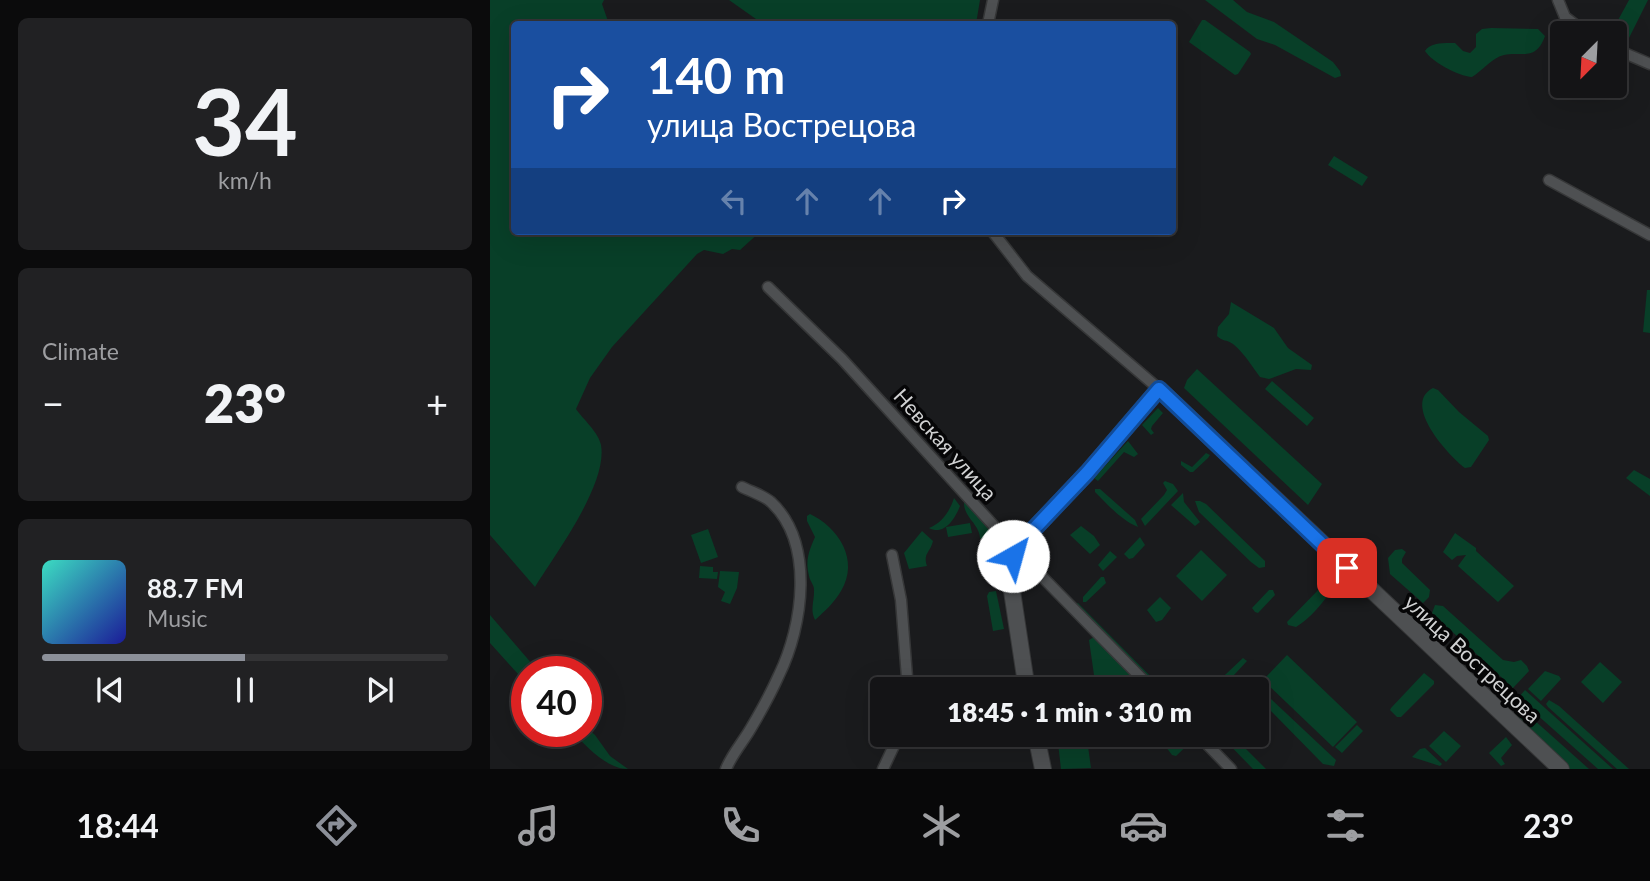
<!DOCTYPE html>
<html lang="en">
<head>
<meta charset="utf-8">
<style>
	body { margin:0; font-family:Lato,sans-serif; background:#212123; color:#f1f3f6; height:100vh; display:flex; flex-direction:column; font-size:26px; white-space:nowrap }
	* { box-sizing:border-box; margin:0 }
	p { font-size:23px; color:#9d9ea1 }
	.icon { flex:none; width:38px; height:38px; fill:none; stroke:currentColor; stroke-width:2; stroke-linecap:round; stroke-linejoin:round }
	.map { position:relative; flex:1; overflow:hidden }
	.drawer { display:flex; flex-direction:column; gap:18px; padding:18px; background:#0b0b0c; width:490px }
	.drawer>* { flex:none }
	.guide { position:absolute; left:21px; top:21px; width:665px; height:214px; border-radius:7px; box-shadow:0 7px 28px #0002,0 0 0 2px #333335; background:#1a4fa0; color:#fff; overflow:hidden }
	.needle { width:46px; rotate:204deg }
	.buttons { position:absolute; left:1060px; top:21px; display:grid; gap:14px }
	.buttons a { display:grid; place-items:center; width:77px; height:77px; border-radius:7px; background:#141416; box-shadow:0 7px 28px #0002,0 0 0 2px #333335; font-size:35px }
	.speed { position:absolute; left:21px; top:656px; display:flex; gap:14px; font-size:35px; font-weight:700; text-align:center }
	.speed>* { display:grid; place-content:center; width:91px; height:91px; border-radius:50%; background:#141416; box-shadow:0 7px 28px #0002,0 0 0 2px #333335; line-height:1 }
	.speed .limit { border:10px solid #d22; background:#fff; color:#111 }
	.pin { position:absolute; display:grid; place-items:center; width:60px; height:60px; color:#fff; margin:-30px; border-radius:14px; box-shadow:0 4px 10px #0006 }
	.me { position:absolute; width:77px; margin:-38px; rotate:38deg; stroke-linejoin:round; filter:drop-shadow(0 0 5px #0008) }
	.turn { display:flex; align-items:center; gap:24px; height:147px; padding:0 21px; font-size:32px }
	.turn .icon { width:91px; height:91px; stroke-width:2.5 }
	.turn b { display:block; font-size:49px; line-height:60px }
	.lanes { display:flex; align-items:center; height:66px; padding:0 21px; background:#0003; justify-content:center; gap:35px; direction:ltr }
	.lanes .off { opacity:.35 }
	.big { font-size:52px; font-weight:800; line-height:1.1 }
	.drawer .tile { flex:1; display:flex; flex-direction:column; justify-content:center; gap:10px; min-width:0; padding:0 24px; border-radius:10px; background:#212123 }
	.drawer .dial { align-items:center; gap:0 }
	.dial b { font-size:91px; line-height:1 }
	.song { display:flex; align-items:center; gap:21px }
	.cover { width:84px; height:84px; border-radius:10px; background:linear-gradient(135deg,hsl(170 70% 55%),hsl(240 70% 35%)) }
	.played { height:7px; border-radius:4px; background:linear-gradient(90deg,#8c9099 50%,#333335 50%) }
	.keys { display:flex; justify-content:space-around; direction:ltr }
	.heat { display:flex; justify-content:space-between; align-items:center; font-size:38px; direction:ltr }
	.trip { position:absolute; left:380px; top:677px; width:399px; height:70px; border-radius:7px; background:#141416; box-shadow:0 7px 28px #0002,0 0 0 2px #333335; font-weight:800; line-height:70px; text-align:center }
	.tabs { display:flex; height:112px; justify-content:space-around; align-items:center; background:#080809; color:#9d9ea1 }
	.tabs .icon { width:49px; height:49px }
	.tabs .on { color:#8c9099 }
	.tabs b { font-size:32px; color:#f1f3f6 }
	main { display:flex; flex:1; min-height:0 }
	.map>svg:first-child { display:block }
	.green { fill:#083f28 }
	.lines { fill:none; stroke-linecap:round; stroke-linejoin:round }
	.street-casing { stroke:#363738; stroke-width:13 }
	.secondary-casing { stroke:#363738; stroke-width:18 }
	.street { stroke:#4e5052; stroke-width:10 }
	.secondary { stroke:#4e5052; stroke-width:16 }
	.route-casing { stroke:#114b97; stroke-width:18 }
	.route { stroke:#1a73e8; stroke-width:12 }
	.labels { text-anchor:middle; dominant-baseline:central; stroke-width:7; stroke-linejoin:round; paint-order:stroke }
	.street-label { font-size:21px; fill:#d1d2d3; stroke:#060607 }
</style>
</head>
<body>
<main>
<section class="drawer">
<div class="tile dial"><b>34</b><p>km/h</p></div>
<div class="tile"><p>Climate</p>
<div class="heat"><a>−</a><b class="big">23°</b><a>+</a></div>
</div>
<div class="tile">
<div class="song"><i class="cover"></i><div><b>88.7 FM</b><p>Music</p></div></div>
<div class="played"></div>
<div class="keys"><svg class="icon" aria-label="previous" viewBox="0 0 24 24"><path d="M18 5L8 12l10 7zM5 5v14"/></svg><svg class="icon" aria-label="pause" viewBox="0 0 24 24"><path d="M8 5v14M16 5v14"/></svg><svg class="icon" aria-label="next" viewBox="0 0 24 24"><path d="M6 5l10 7-10 7zM19 5v14"/></svg></div>
</div>
</section>
<div class="map">
<svg width="1160" height="769" viewBox="0 0 1160 769">
	<rect width="100%" height="100%" fill="#1a1b1d"/>
	<!-- green -->
	<g class="green">
		<path d="M0,0H114L112,4L119,24H24V231H271L250,250L242,249L233,254L214,250L207,254L122,347L100,378L86,409C93,419 109,433 111,445C118,484 66,553 45,587L0,535Z"/>
		<path d="M239,0H490L486,24H273Z"/>
		<path d="M715,0H743L757,12L784,22L843,62L850,71L851,76L845,78L785,45L767,39Z"/>
		<path d="M1139,0H1158L1137,42L1125,36V33H1121Z"/>
		<path d="M712,20H715L760,52L761,54L748,74L745,75L699,42Z"/>
		<path d="M1001,28L1048,29L1055,36C1046,62 1031,51 1014,55C1003,57 992,71 982,77C968,76 942,62 935,51C940,42 956,43 965,43L973,51L980,53L986,47V34L992,29Z"/>
		<path d="M844,156L878,177L872,186L838,165Z"/>
		<path d="M1157,290H1160V333L1153,332Z"/>
		<path d="M741,302L784,328L798,348L822,365L821,370L806,369L779,379L770,377C761,365 755,354 743,344C736,339 733,342 727,336L728,327L739,314Z"/>
		<path d="M707,369L832,484L818,505L694,388L697,380Z"/>
		<path d="M782,381L824,418L817,426L775,389Z"/>
		<path d="M943,388L948,390L969,412L998,436L999,440L981,467L975,468C959,456 911,404 943,388Z"/>
		<path d="M668,408L673,413L662,426L661,429L664,433L661,435L652,425Z"/>
		<path d="M638,441L648,454L644,457L634,452L608,481L604,478Z"/>
		<path d="M716,453L720,455L718,458L703,472H700L691,465V461L702,467Z"/>
		<path d="M1144,470L1160,479V496L1136,478Z"/>
		<path d="M675,481L683,484L688,491L655,526L651,519L674,495L677,490L673,483Z"/>
		<path d="M605,489H610L645,520L648,527C631,520 617,504 605,492Z"/>
		<path d="M693,493L694,502L710,522L705,526L681,505Z"/>
		<path d="M464,498L470,506C465,519 454,536 439,528C452,523 460,511 464,498Z"/>
		<path d="M477,501L502,527C500,534 497,536 490,539C490,524 474,518 474,503Z"/>
		<path d="M705,501H710L716,504L775,561V567L769,568L761,562L709,512Z"/>
		<path d="M320,514C348,527 370,560 351,591C344,603 335,611 325,620C320,610 324,602 324,592C325,585 320,582 319,576C315,560 319,551 325,537L317,521V516Z"/>
		<path d="M480,523L482,533L458,537L456,527Z"/>
		<path d="M591,526L604,536L610,545L600,554L580,535Z"/>
		<path d="M218,529L228,557L211,563L201,535Z"/>
		<path d="M432,531L443,541C440,553 433,553 437,566L419,569L414,553Z"/>
		<path d="M505,533L523,549L518,577L499,580L491,546L499,543Z"/>
		<path d="M965,533L986,548V551L1024,586L1008,602L968,566L976,555L967,556L962,560L953,552Z"/>
		<path d="M650,537L655,545L643,558L639,559L634,554Z"/>
		<path d="M912,549L916,552L912,559V563L940,590L939,597L933,603L900,574L898,558L905,550Z"/>
		<path d="M711,550L737,575L712,601L686,576Z"/>
		<path d="M620,551L627,557L613,571L608,565Z"/>
		<path d="M210,566L223,567V572H228L227,579L209,578Z"/>
		<path d="M230,571L249,572L247,588L240,604L231,601L235,592L228,587Z"/>
		<path d="M611,577H614L616,583L596,602H593V597Z"/>
		<path d="M835,583L843,589C833,602 820,619 806,627L798,625L797,622Z"/>
		<path d="M779,590H783L785,595L768,613L765,612L762,608Z"/>
		<path d="M506,591L514,629L503,631L497,596L499,592Z"/>
		<path d="M670,597L681,608L672,620L666,622L657,610Z"/>
		<path d="M588,603L673,689H663L586,604Z"/>
		<path d="M945,605L953,606L1013,660L1024,662L1031,660L1037,666L1039,671L1023,688L942,613Z"/>
		<path d="M0,615L49,672H37V684L0,643Z"/>
		<path d="M604,637L656,689H606L599,640Z"/>
		<path d="M797,655L867,722L843,747L773,680Z"/>
		<path d="M753,658L757,661L731,689H720Z"/>
		<path d="M1110,662L1132,682L1113,703L1091,682Z"/>
		<path d="M1055,671L1069,676L1071,679L1051,701L1038,689Z"/>
		<path d="M934,673L944,681V684L911,717H907L900,710L901,708Z"/>
		<path d="M1035,690L1123,769H1108L1028,698Z"/>
		<path d="M781,699L846,760L844,766L833,764L777,707L776,703Z"/>
		<path d="M1059,700L1069,706L1139,769H1127L1058,707L1056,704Z"/>
		<path d="M1029,709L1033,710L1099,769H1076L1022,716Z"/>
		<path d="M867,725L873,731L852,753L845,747Z"/>
		<path d="M96,727L105,735L120,756L138,769C116,769 97,746 82,732H96Z"/>
		<path d="M954,731L971,746L956,762L939,746Z"/>
		<path d="M667,735H704L705,738L686,756L682,755Z"/>
		<path d="M730,735H742L776,769H763Z"/>
		<path d="M1016,737L1022,745L1011,758L1015,764L1011,766L999,753Z"/>
		<path d="M597,739L601,768L571,769L568,743Z"/>
		<path d="M935,748L952,764L950,766L922,757L930,749Z"/>
	</g>
	<g class="lines">
		<defs>
			<g id="street">
				<path d="M1068,0L1075,17L1096,33"/>
				<path d="M498,24L503,0"/>
				<path d="M1125,49L1160,64"/>
				<path d="M1059,180L1160,235"/>
				<path d="M502,231L537,276L669,389"/>
				<path d="M278,287L352,359L525,549L663,690"/>
				<path d="M402,555L411,600L418,690"/>
				<path d="M708,735L741,769"/>
				<path d="M236,769C242,754 253,742 261,728C271,711 281,693 289,675C313,626 325,543 281,502C273,495 262,492 252,487"/>
				<path d="M393,769L409,735"/>
			</g>
			<g id="secondary">
				<path d="M537,690L520,578L525,549L597,473L669,389L1071,769"/>
				<path d="M546,735L553,769"/>
			</g>
		</defs>
		<!-- street casing -->
		<use href="#street" class="street-casing"/>
		<!-- secondary casing -->
		<use href="#secondary" class="secondary-casing"/>
		<!-- street -->
		<use href="#street" class="street"/>
		<!-- secondary -->
		<use href="#secondary" class="secondary"/>
	</g>
	<g class="lines">
		<defs>
			<path id="route" d="M523,556L525,549L597,473L669,389L857,568"/>
		</defs>
		<!-- route casing -->
		<use href="#route" class="route-casing"/>
		<!-- route -->
		<use href="#route" class="route"/>
	</g>
	<g class="labels">
		<!-- street labels -->
		<g class="street-label">
			<text transform="translate(456 444) rotate(48)">Невская улица</text>
			<text transform="translate(983 658) rotate(43)">улица Вострецова</text>
		</g>
	</g>
</svg>
<div class="buttons">
<a><svg class="needle" viewBox="-14 -14 28 28"><path d="M0-13l5 13h-10z" fill="#e53935"/><path d="M0 13l5-13h-10z" fill="#9d9ea1"/></svg></a>
</div>
<div class="speed"><div class="limit">40</div></div>
<div class="pin" style="left:857px;top:568px;background:#d93025"><svg class="icon" aria-label="arrive" viewBox="0 0 24 24"><path d="M6 21V4h12l-3 4 3 4H6"/></svg></div>
<svg class="me" style="left:523px;top:556px" viewBox="-20 -20 40 40"><circle r="19" fill="#fff"/><path d="M0-13L10 11 0 6-10 11z" fill="#1a73e8"/></svg>
<div class="trip">18:45 · 1 min · 310 m</div>
<div class="guide">
<div class="turn"><svg class="icon" aria-label="right" viewBox="0 0 24 24"><path d="M7 20v-9h11M14 6l5 5-5 5"/></svg><div><b>140 m</b>улица Вострецова</div></div>
<div class="lanes"><svg class="icon off" aria-label="left" viewBox="0 0 24 24"><path d="M17 20v-9H6M10 6l-5 5 5 5"/></svg><svg class="icon off" aria-label="ahead" viewBox="0 0 24 24"><path d="M12 20V5M6 11l6-6 6 6"/></svg><svg class="icon off" aria-label="ahead" viewBox="0 0 24 24"><path d="M12 20V5M6 11l6-6 6 6"/></svg><svg class="icon" aria-label="right" viewBox="0 0 24 24"><path d="M7 20v-9h11M14 6l5 5-5 5"/></svg></div>
</div>
</div>
</main>
<nav class="tabs">
<b>18:44</b>
<svg class="icon on" aria-label="directions" viewBox="0 0 24 24"><path d="M12 3l9 9-9 9-9-9zM9 14v-3h6M13 9l2 2-2 2"/></svg>
<svg class="icon" aria-label="music" viewBox="0 0 24 24"><path d="M9 18V5l10-2v13"/><circle cx="6" cy="18" r="3"/><circle cx="16" cy="16" r="3"/></svg>
<svg class="icon" aria-label="phone" viewBox="0 0 24 24"><path d="M5 4h4l2 5-3 2q2 4 5 5l2-3 5 2v4C11 20 4 13 5 4z"/></svg>
<svg class="icon" aria-label="climate" viewBox="0 0 24 24"><path d="M12 3v18M4 7l16 10M4 17L20 7"/></svg>
<svg class="icon" aria-label="car" viewBox="0 0 24 24"><path d="M5 17H2v-5l4-1 3-4h7l3 4 3 1v5h-3M9 17h6M6 11h13"/><circle cx="7" cy="17" r="2"/><circle cx="17" cy="17" r="2"/></svg>
<svg class="icon" aria-label="filters" viewBox="0 0 24 24"><path d="M4 7h16M4 17h16"/><circle cx="9" cy="7" r="2"/><circle cx="15" cy="17" r="2"/></svg>
<b>23°</b>
</nav>
</body>
</html>
